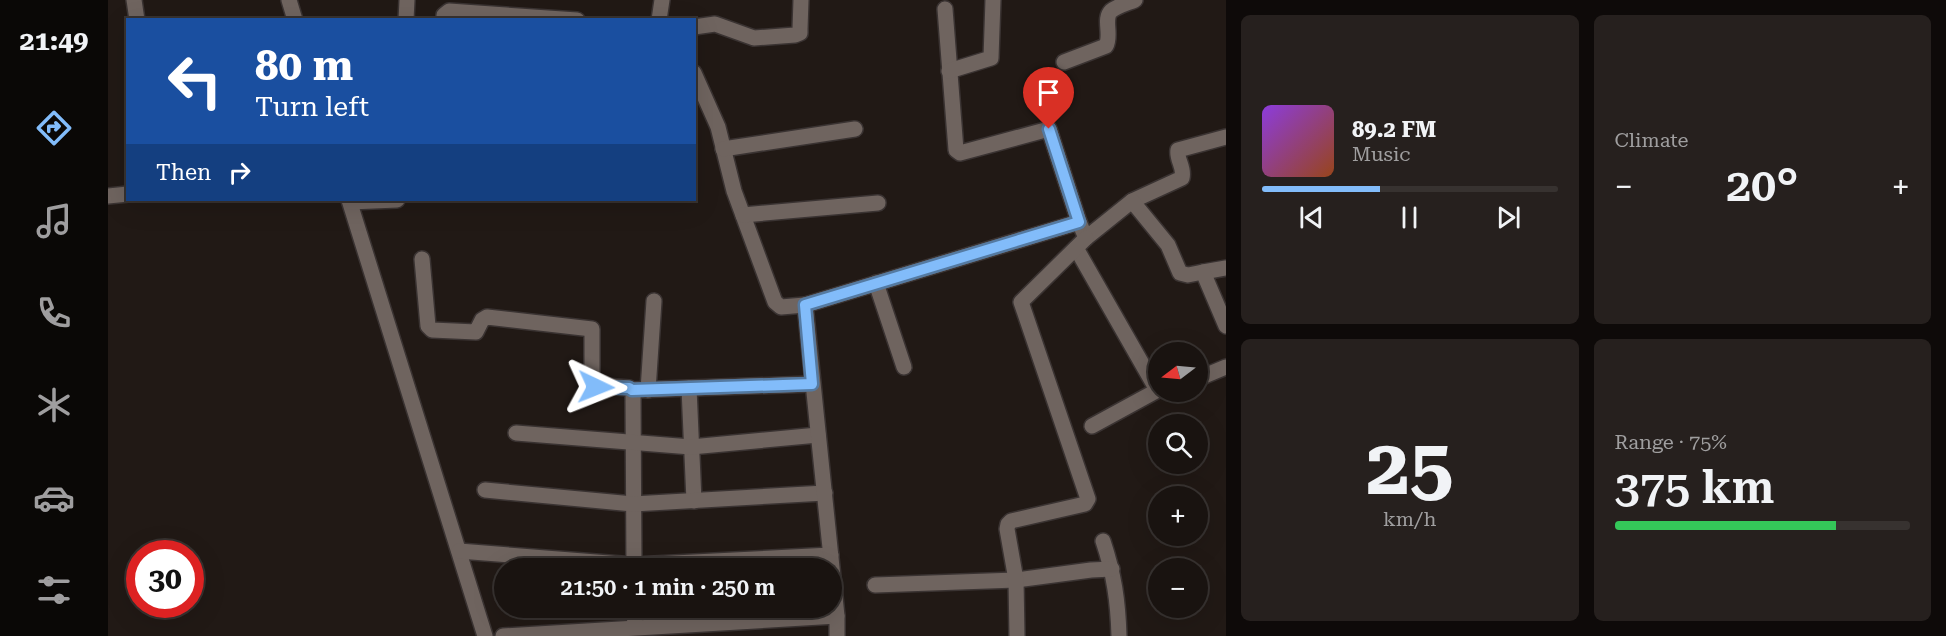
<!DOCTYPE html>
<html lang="en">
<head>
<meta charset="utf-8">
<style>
	body { margin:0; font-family:"Roboto Serif",serif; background:#26201e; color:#f1f3f6; height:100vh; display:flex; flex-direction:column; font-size:22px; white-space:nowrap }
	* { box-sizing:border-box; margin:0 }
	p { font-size:20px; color:#9f9e9f }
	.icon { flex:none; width:33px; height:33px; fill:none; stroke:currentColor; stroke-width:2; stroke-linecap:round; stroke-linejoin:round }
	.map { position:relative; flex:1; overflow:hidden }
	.details { display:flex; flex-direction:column; gap:15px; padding:15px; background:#0e0a09; width:720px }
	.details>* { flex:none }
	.guide { position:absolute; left:18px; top:18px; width:570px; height:183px; border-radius:0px; box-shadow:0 6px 24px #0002,0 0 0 2px #373230; background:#1a4fa0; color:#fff; overflow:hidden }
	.needle { width:39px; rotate:254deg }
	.tools { position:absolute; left:1040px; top:342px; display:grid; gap:12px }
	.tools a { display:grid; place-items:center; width:60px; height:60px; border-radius:50%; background:#191310; box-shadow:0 6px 24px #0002,0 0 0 2px #373230; font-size:30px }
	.speed { position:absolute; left:18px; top:540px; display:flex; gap:12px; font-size:30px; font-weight:700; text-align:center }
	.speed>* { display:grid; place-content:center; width:78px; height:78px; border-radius:50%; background:#191310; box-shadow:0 6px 24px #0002,0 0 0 2px #373230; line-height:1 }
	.speed .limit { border:9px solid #d22; background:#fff; color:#111 }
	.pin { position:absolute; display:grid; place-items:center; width:51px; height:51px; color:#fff; margin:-62px -26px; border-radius:50% 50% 50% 0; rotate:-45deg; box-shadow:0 0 6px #0007 }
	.pin .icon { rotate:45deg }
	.me { position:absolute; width:66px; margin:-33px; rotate:92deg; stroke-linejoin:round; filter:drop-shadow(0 0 4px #0008) }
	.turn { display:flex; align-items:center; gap:21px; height:126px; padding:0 30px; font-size:27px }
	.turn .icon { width:78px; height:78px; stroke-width:2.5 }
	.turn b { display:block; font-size:42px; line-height:51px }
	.then { display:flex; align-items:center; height:57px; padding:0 30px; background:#0003; gap:12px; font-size:22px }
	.big { font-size:45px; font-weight:600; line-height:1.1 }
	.details .widget { flex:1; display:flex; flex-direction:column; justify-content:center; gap:9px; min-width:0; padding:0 21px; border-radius:9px; background:#26201e }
	.details .dial { align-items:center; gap:0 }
	.dial b { font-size:78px; line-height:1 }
	.song { display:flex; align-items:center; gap:18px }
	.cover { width:72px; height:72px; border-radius:9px; background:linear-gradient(135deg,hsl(270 70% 55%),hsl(20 70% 35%)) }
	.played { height:6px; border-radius:3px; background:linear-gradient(90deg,#82bcfa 40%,#373230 40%) }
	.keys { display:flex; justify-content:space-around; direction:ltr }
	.heat { display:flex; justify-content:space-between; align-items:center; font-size:33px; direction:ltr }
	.charge { height:9px; border-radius:4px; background:linear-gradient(90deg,#34c759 75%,#373230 0) }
	.details .tiles { flex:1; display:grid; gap:15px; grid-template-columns:repeat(2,1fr) }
	.trip { position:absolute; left:386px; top:558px; width:348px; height:60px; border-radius:30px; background:#191310; box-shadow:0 6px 24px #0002,0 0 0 2px #373230; font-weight:600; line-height:60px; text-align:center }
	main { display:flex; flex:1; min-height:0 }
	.tabs { display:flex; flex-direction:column; width:108px; justify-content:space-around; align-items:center; background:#0a0806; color:#9f9e9f }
	.tabs .icon { width:42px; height:42px }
	.tabs .active { color:#82bcfa }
	.tabs b { font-size:27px; color:#f1f3f6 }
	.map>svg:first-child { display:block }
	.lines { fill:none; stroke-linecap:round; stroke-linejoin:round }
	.street-casing { stroke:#3a3332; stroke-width:18 }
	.street { stroke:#6f645f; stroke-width:15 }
	.route-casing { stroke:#547aa2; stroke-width:15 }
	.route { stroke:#82bcfa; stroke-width:10 }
</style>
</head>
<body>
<main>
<nav class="tabs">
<b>21:49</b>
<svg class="icon active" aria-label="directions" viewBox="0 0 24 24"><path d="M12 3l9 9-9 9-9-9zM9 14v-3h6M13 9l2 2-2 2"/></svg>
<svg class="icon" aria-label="music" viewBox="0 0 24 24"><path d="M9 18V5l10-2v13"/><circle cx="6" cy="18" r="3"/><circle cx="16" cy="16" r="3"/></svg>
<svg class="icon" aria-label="phone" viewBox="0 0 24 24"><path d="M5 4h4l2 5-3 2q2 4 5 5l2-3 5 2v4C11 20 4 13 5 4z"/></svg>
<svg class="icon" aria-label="climate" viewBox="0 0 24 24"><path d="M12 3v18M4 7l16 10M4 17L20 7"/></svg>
<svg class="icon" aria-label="car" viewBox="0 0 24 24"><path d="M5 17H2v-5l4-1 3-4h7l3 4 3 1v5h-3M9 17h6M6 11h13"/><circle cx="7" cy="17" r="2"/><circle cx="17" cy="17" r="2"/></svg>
<svg class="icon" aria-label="filters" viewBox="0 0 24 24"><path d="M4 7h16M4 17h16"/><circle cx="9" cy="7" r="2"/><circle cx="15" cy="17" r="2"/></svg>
</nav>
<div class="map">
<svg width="1118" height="636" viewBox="0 0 1118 636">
	<rect width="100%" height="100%" fill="#211915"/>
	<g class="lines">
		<defs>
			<g id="street">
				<path d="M26,0L29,20"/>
				<path d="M181,0L187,20"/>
				<path d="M837,9L848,150L852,153L941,129L971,222"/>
				<path d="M298,20L299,0"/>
				<path d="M336,20V15L341,11L469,20"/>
				<path d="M551,20L554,0"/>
				<path d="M586,27L607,24L646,38L687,35L692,33V29L693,0"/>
				<path d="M956,62L998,46C1004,35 995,19 1003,11C1009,6 1020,3 1027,0"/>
				<path d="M841,71L883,58L885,0"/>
				<path d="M586,73L610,127L626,191L667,302L673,307L697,305"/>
				<path d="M615,149L747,129"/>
				<path d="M0,196L20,194"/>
				<path d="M241,200L377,636"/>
				<path d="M1024,201L1074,178C1077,168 1068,159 1070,150L1118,137"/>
				<path d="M242,202L289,200"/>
				<path d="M635,215L770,203"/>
				<path d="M968,248L1049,390"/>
				<path d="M314,259L320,326L324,330L368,332L374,320L379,317L484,329V385L521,388L524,390L525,394L526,568"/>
				<path d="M1095,272L1118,268"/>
				<path d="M768,283L796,367"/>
				<path d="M1089,379L1118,367"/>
				<path d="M581,388L586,501"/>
				<path d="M524,390L704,384"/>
				<path d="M540,390L546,301"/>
				<path d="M984,426L1050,390"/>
				<path d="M408,433L583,447L710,435"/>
				<path d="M377,490L525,504L717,493"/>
				<path d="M995,541C1006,574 1010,601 1011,636"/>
				<path d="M351,551L526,565L723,555"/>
				<path d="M767,585L908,580L983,570L1004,569"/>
				<path d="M526,608L527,627"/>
				<path d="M395,636L729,616"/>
				<path d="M729,636V616L697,305L971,222L978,238L1024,201L1060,245L1072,273L1080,275L1095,272L1118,326"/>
				<path d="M909,636L908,580L899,529L900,524L903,521L977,504L980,499L913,302L978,238"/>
			</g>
		</defs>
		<!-- street casing -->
		<use href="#street" class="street-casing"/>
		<!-- street -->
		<use href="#street" class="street"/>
	</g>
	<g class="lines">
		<defs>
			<path id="route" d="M488,387L521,388L524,390L704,384L697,305L971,222L941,129"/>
		</defs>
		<!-- route casing -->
		<use href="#route" class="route-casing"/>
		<!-- route -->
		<use href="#route" class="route"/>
	</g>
</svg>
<div class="tools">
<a><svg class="needle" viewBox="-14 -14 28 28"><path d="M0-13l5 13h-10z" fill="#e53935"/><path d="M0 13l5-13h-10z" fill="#9f9e9f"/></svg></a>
<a><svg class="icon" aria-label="search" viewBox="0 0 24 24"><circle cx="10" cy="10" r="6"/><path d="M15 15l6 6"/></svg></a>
<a>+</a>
<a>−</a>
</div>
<div class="speed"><div class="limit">30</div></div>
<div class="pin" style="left:941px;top:129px;background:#d93025"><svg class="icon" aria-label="arrive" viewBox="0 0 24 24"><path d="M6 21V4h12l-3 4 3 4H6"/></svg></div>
<svg class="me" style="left:488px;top:387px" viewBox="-20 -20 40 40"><path d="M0-17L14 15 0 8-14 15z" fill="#82bcfa" stroke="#fff" stroke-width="4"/></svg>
<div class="trip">21:50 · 1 min · 250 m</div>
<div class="guide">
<div class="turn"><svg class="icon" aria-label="left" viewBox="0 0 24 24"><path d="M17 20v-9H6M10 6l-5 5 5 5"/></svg><div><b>80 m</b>Turn left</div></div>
<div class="then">Then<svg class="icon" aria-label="right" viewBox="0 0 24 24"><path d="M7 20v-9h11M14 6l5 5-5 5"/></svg></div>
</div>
</div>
<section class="details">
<div class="tiles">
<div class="widget">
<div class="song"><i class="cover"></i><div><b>89.2 FM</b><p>Music</p></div></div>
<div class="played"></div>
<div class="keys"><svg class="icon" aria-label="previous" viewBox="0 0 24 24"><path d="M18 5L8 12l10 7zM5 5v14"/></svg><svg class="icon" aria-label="pause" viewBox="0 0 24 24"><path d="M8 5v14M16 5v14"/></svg><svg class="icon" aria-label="next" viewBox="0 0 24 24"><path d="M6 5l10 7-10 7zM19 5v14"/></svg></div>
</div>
<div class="widget"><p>Climate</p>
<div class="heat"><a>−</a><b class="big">20°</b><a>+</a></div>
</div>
<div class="widget dial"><b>25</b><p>km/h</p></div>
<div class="widget"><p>Range · 75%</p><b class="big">375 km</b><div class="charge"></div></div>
</div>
</section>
</main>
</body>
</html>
